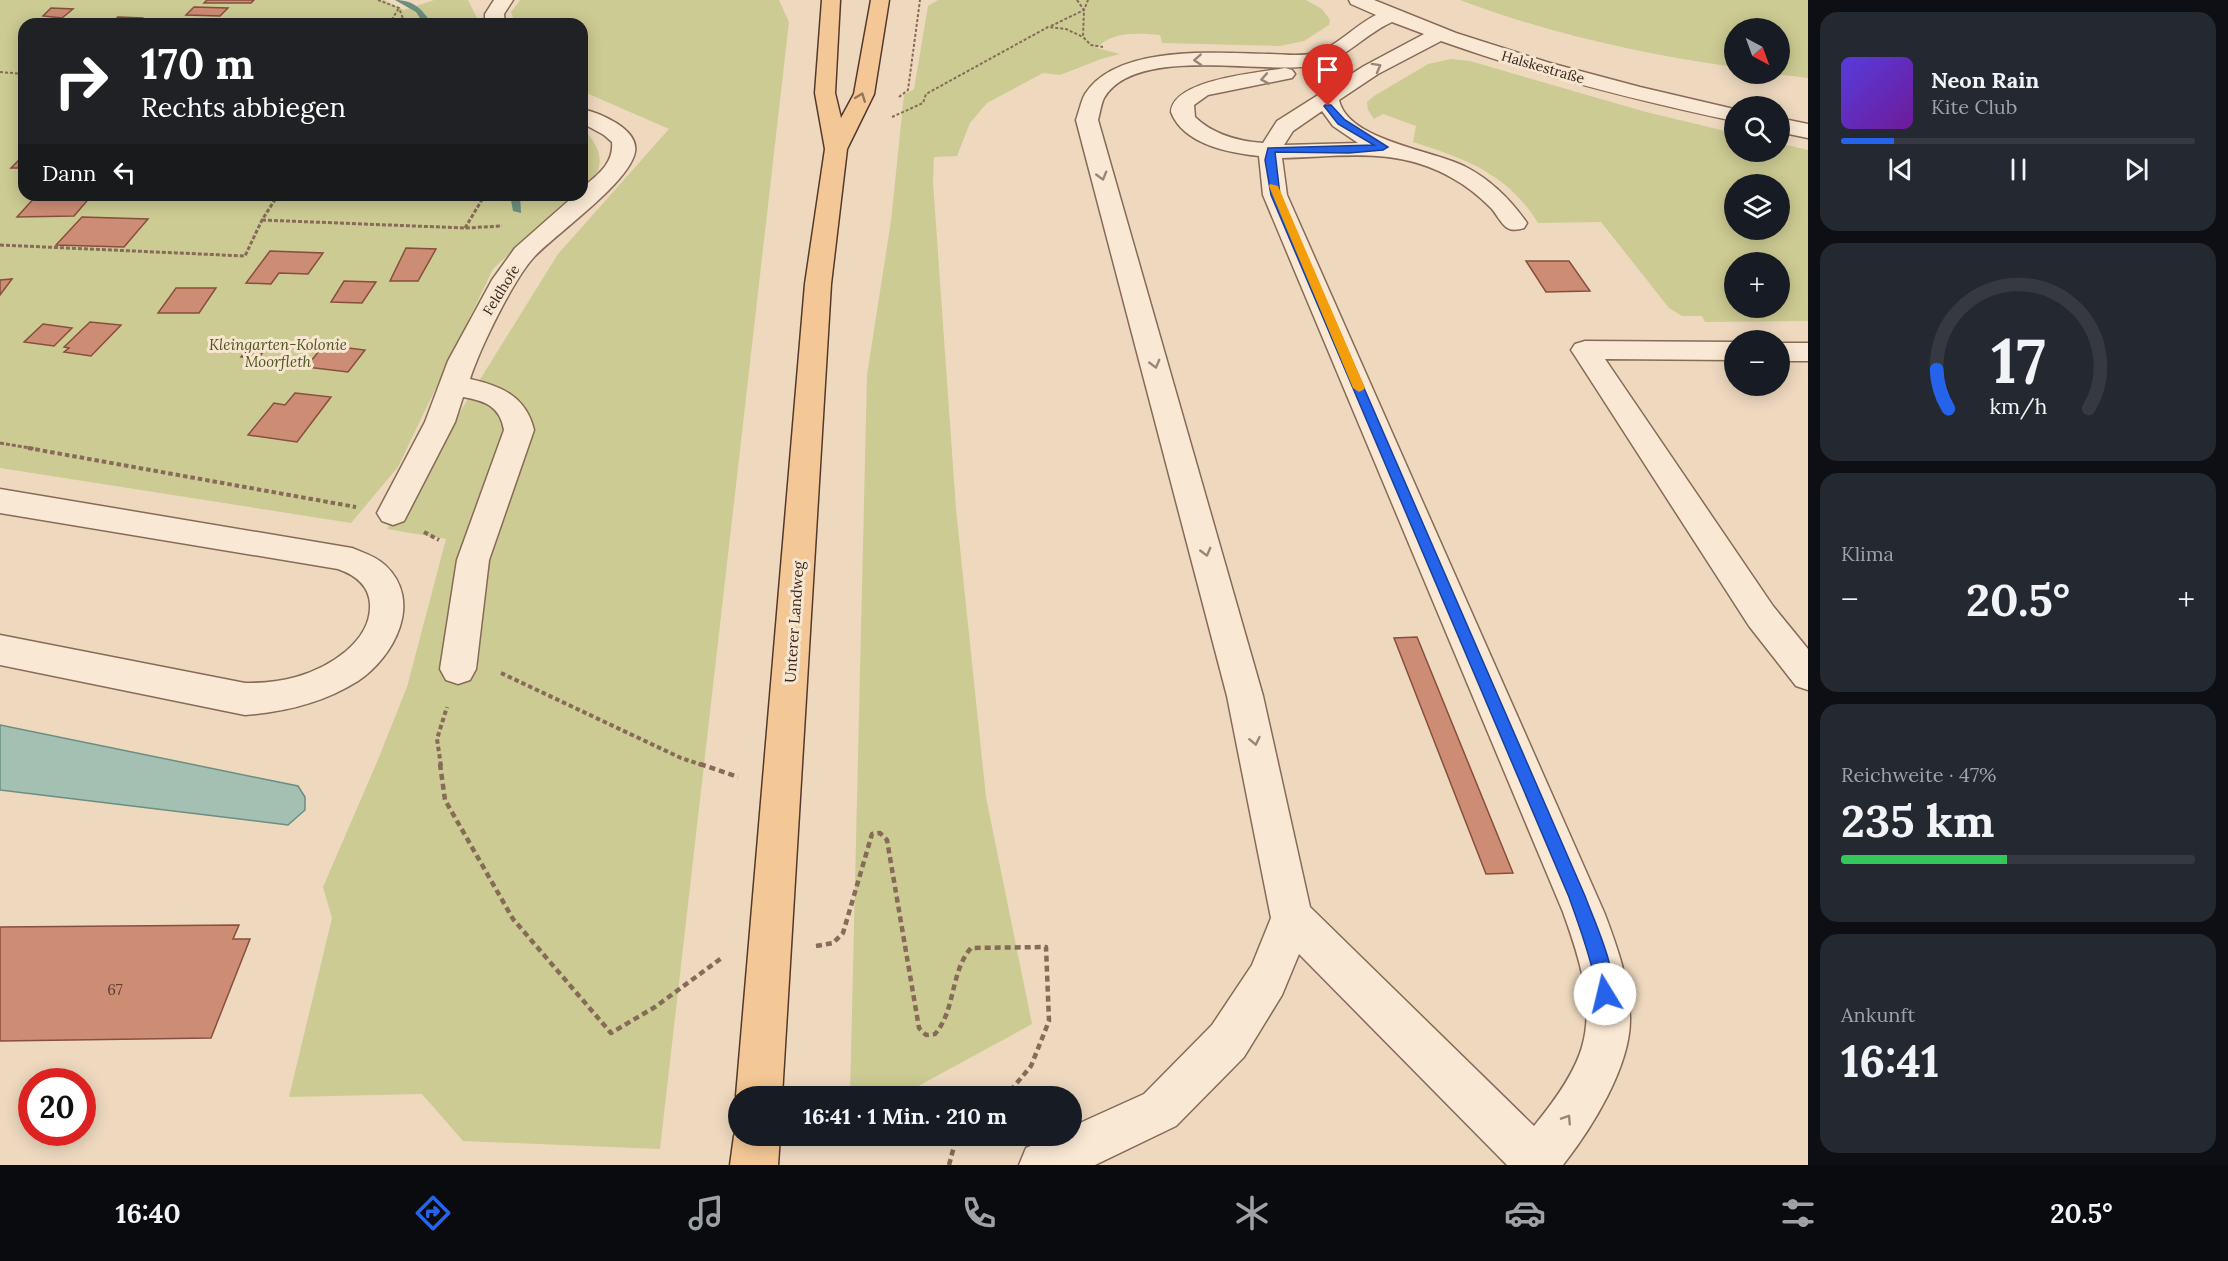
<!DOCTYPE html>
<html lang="de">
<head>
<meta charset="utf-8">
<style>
	body { margin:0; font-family:Lora,serif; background:#242831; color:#f1f3f6; height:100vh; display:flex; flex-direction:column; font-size:22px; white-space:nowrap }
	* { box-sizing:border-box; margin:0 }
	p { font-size:20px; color:#9ea1a6 }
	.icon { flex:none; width:33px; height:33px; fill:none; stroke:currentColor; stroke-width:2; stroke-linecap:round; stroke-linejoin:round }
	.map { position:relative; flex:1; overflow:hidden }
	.side { display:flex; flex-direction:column; gap:12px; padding:12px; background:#0d0f14; width:420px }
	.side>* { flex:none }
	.guide { position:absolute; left:18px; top:18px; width:570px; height:183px; border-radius:18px; box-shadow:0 3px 15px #0003; background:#202124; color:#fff; overflow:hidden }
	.needle { width:39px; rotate:139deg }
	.tools { position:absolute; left:1724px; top:18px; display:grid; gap:12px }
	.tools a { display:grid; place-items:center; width:66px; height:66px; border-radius:50%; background:#171b24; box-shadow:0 3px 15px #0003; font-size:30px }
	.speed { position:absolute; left:18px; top:1068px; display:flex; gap:12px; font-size:30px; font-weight:700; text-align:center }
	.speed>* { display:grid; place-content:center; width:78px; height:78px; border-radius:50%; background:#171b24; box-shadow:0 3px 15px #0003; line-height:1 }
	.speed .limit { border:9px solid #d22; background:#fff; color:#111 }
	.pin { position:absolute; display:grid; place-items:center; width:51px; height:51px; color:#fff; margin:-62px -26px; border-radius:50% 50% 50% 0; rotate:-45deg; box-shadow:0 0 6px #0007 }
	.pin .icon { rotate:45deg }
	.me { position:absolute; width:66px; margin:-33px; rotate:351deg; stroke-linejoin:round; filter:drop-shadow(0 0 4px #0008) }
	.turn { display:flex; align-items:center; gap:21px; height:126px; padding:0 24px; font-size:27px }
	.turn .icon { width:78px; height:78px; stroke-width:2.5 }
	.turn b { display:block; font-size:42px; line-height:51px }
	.then { display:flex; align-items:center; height:57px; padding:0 24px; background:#0003; gap:12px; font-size:22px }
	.big { font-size:45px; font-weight:700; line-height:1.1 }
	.side .widget { flex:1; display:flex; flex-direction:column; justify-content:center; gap:9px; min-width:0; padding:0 21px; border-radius:18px; background:#242831 }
	.side .dial { align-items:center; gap:0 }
	.dial svg { height:156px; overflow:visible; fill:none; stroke:#363941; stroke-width:7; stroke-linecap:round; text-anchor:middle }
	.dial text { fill:#f1f3f6; stroke:none }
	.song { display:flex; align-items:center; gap:18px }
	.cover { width:72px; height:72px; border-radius:9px; background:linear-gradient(135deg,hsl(250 70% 55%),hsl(280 70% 35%)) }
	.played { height:6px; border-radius:3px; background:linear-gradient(90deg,#2563eb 15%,#363941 15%) }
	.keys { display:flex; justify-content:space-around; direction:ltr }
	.heat { display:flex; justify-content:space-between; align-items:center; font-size:33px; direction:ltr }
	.charge { height:9px; border-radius:4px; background:linear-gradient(90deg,#34c759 47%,#363941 0) }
	.trip { position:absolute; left:728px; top:1086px; width:354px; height:60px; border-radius:30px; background:#171b24; box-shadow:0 3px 15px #0003; font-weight:700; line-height:60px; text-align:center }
	.menu { display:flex; height:96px; justify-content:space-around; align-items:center; background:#090b0e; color:#9ea1a6 }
	.menu .icon { width:42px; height:42px }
	.menu .current { color:#2563eb }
	.menu b { font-size:27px; color:#f1f3f6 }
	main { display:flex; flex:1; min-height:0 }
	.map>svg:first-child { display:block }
	.green { fill:#cccb93; fill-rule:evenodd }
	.water { fill:#a3c0b3; stroke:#6a8e80; stroke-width:1.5 }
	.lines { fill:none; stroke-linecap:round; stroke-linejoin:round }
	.stream { fill:#6a8e80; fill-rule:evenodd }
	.building { fill:#cd8c74; stroke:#874f3d; stroke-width:1.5 }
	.minor-casing { stroke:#876a57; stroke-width:3 }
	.major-casing { stroke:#55392c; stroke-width:3 }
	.path-far3 { stroke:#876a57; stroke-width:2; stroke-dasharray:3 2; stroke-linecap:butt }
	.path-far2 { stroke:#876a57; stroke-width:3; stroke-dasharray:4 2; stroke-linecap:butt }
	.path-far1 { stroke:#876a57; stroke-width:4; stroke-dasharray:4.5 3; stroke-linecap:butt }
	.path { stroke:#876a57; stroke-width:4.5; stroke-dasharray:6 4; stroke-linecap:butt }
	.minor { fill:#f9e8d3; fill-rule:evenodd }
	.major { fill:#f3c896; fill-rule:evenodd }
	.oneway { stroke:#988678 }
	.oneway2 { stroke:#957659 }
	.route { fill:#2563eb; stroke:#184099; stroke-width:1.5 }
	.slow { fill:#f59e0b }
	.labels { text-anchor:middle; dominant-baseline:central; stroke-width:6; stroke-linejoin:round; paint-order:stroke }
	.far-street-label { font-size:14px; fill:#37251c; stroke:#f6e5cf }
	.park-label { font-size:15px; font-style:italic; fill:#4e5422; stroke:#f6e5cf }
	.street-label { font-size:15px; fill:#37251c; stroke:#f6e5cf }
	.near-number-label { font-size:15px; fill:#5c3f32 }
</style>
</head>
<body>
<main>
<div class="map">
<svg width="1808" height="1165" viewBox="0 0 1808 1165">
	<rect width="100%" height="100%" fill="#eed9bf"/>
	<!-- green -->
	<g class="green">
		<path d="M0,0H384L404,10L434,0H468L480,24H24V195H572L493,269L398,467L351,523L0,468Z"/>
		<path d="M520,0H779L789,22L660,1149L463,1141L422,1094L289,1097L332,918L323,887L377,762L407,687L446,539L387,529L558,254L669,129L582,91V24H515L511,12Z"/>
		<path d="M938,0H1306L1322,9L1330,20L1329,25L1304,41L1280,46L1162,43L1160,35C1139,33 1111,31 1097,48L1120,54L1101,59L1060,75L1043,73L987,103L970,123L957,156L934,157L933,182L956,509L986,797L1032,1024L900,1096H850L867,375L891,221L904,95L914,89L928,6Z"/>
		<path d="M1460,0H1808V78L1775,74H1779V28H1734V67C1641,54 1547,33 1460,0Z"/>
		<path d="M1451,59L1470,61L1646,112L1734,133V152H1779V143L1808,150V321L1705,322L1702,316H1682L1669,308L1601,222L1538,223C1508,174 1466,159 1413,142L1416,126L1383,114L1374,119L1368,110L1367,102L1374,96L1428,64ZM1779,184V230H1734V184ZM1779,262V308H1734V262Z"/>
		<path d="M582,129C594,138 605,157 597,172C594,177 586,182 582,186Z"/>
	</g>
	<!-- water -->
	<path class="water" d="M0,725L298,786L305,797V810L288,825L0,790Z"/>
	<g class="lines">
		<!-- stream -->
		<g class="stream">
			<path d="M395,0C414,0 422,9 432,24H424L416,12Z"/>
			<path d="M510,195H520L521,213L513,211Z"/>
		</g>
	</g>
	<!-- building -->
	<g class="building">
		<path d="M207,0H254L251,3H204Z"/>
		<path d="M194,7L228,8L220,16L186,15Z"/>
		<path d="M51,8L73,9L62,18L43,16Z"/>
		<path d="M118,17L142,18L135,24H97L112,22Z"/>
		<path d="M24,155V168H11Z"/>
		<path d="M37,195H92L74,216L17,217Z"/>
		<path d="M82,217L148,219L124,247L56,245Z"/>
		<path d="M406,248L436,249L418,281H390Z"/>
		<path d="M270,251L323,253L308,274L279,273L271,284L246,283Z"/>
		<path d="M1526,261H1569L1590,291L1546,292Z"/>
		<path d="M12,279L0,295V280Z"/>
		<path d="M344,281L376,282L362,303L331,302Z"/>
		<path d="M176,288H216L199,313H158Z"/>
		<path d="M90,322L121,325L91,356L64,352L69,348L64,347Z"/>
		<path d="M43,324L72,328L54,346L24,342Z"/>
		<path d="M252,343L269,344L258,359L241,357Z"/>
		<path d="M324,345L365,350L348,372L306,367Z"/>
		<path d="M295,393L331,397L297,442L248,435L274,403L285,405Z"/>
		<path d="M1417,637L1513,873L1486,874L1394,638Z"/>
		<path d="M239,925L233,939H250L211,1038L0,1041V927Z"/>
	</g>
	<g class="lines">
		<defs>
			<g id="minor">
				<path d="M494,0H513L504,14L505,24H485V14Z"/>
				<path d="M1349,0H1374L1456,33L1550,63L1640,87L1734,109V121C1635,100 1537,75 1441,41L1378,74L1339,100C1348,141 1434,150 1466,167C1491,180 1511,200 1527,223L1524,228C1518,230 1511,231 1506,227C1501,223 1496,214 1492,209C1480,197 1467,186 1452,178C1396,146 1343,157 1282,158L1287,195L1604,912C1617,946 1630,982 1630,1020C1630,1067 1592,1128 1563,1165H1507L1299,954L1282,995L1244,1057L1176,1126L1095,1165H1019L1026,1148L1054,1136H1071V1127L1144,1094L1212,1025L1252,965L1271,918L1227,696L1076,120C1079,112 1081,101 1085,94C1117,44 1217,53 1268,54C1282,54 1300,57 1314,53C1337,47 1355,25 1376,15L1351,4ZM1392,22L1424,34L1364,66L1277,121L1263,143C1238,141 1214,135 1195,117L1194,105L1208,95L1292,78L1295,74L1292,70L1285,68C1259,73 1173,79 1171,112C1183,144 1229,153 1259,156L1263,195L1563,912C1578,954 1595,1003 1582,1047C1574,1075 1552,1104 1534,1126L1310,907L1263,696L1098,120C1100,113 1101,104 1104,98C1136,44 1265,76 1316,65C1346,59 1365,34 1392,22ZM1322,111L1333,126L1358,143L1284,145L1293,131Z"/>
				<path d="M582,109C600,113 639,129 635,152C629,183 558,232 534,257C513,280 480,348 470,379C501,386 526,396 534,430L489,560L476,669L470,680L458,684L446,680L440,669L457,560L504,430C500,406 485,401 463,397L455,422L404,521L393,525L382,521L377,513L425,422L448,361L492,280L515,248L575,195H582V188C597,175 614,164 612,142L604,135L582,123Z"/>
				<path d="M1779,118L1808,124V138L1779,132Z"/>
				<path d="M1585,341L1734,342V360L1605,359L1773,606L1808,649V690L1796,686L1749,626L1575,356L1571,350L1575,344Z"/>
				<rect x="1779" y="343" width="29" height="18"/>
				<path d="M0,489L352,548C364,553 375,556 385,565C424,601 394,657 358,681C323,703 285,712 245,715L0,665V635L245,683C262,683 279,682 296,677C328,668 372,642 370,604C369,585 355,575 338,569L0,513Z"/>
			</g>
			<g id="major">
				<path d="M822,0H840L835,93L841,118L854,94L871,0H889L874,94L847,149L831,284L782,1096H738V1100L736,1096L805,284L825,149L815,93Z"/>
				<path d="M738,1126V1136H780L778,1165H730L734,1136Z"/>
			</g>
		</defs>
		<!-- minor casing -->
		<use href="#minor" class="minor-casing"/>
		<!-- major casing -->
		<use href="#major" class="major-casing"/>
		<!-- path-far3 -->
		<g class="path-far3">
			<path d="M378,0L399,8L405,24"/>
			<path d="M1077,0L1084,10L1083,37L1091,45L1103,47"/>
			<path d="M389,24L399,8"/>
			<path d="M1051,26L1084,10L1088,0"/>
			<path d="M0,72L24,74"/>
			<path d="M899,97L908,90L920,0"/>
			<path d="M892,117L923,103L926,94L1048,27L1066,29L1083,37"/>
			<path d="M275,199L278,195"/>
			<path d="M483,199L485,195"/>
		</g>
		<!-- path-far2 -->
		<g class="path-far2">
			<path d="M262,220L465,228L502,226"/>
			<path d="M465,228L483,198"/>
			<path d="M0,245L245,256L262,220L276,198"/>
			<path d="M0,443L36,449"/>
		</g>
		<!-- path-far1 -->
		<g class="path-far1">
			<path d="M28,448L356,507"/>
			<path d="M424,532L439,540"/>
			<path d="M501,673L681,758L705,766"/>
			<path d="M441,766L437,739L447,707"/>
		</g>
		<!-- path -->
		<g class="path">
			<path d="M440,764L445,800L513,919L611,1033L655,1007L723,957"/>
			<path d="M700,764L738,777"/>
			<path d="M816,946L833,943L843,933L872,834L880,833L887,840L919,1028L926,1035L935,1034C956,1010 950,972 971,948L1046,947L1049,1021L1031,1066L1006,1096"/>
			<path d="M949,1165L956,1139L960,1136"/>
		</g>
		<!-- minor -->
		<use href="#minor" class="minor"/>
		<!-- major -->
		<use href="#major" class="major"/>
	</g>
	<!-- one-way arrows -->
	<defs><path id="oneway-chevron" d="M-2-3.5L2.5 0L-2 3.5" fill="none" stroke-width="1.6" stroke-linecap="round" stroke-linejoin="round" transform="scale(1.5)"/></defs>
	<g class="oneway">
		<use href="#oneway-chevron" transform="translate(1198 60) rotate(177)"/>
		<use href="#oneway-chevron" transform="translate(1377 67) rotate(-29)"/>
		<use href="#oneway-chevron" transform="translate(1265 79) rotate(170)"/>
		<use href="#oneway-chevron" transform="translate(1102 176) rotate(74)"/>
		<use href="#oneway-chevron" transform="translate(1155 364) rotate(75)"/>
		<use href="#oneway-chevron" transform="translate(1206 552) rotate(75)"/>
		<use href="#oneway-chevron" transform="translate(1255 741) rotate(78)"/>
		<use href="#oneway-chevron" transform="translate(1567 1119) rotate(-57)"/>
	</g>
	<use class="oneway2" href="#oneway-chevron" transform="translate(861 97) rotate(-69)"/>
	<!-- route -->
	<path class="route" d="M1325,105H1331L1345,120L1388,147L1383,150L1349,153L1275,152L1280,195L1585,896C1594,921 1621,977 1611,1001L1605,1003L1599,1001C1595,990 1595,979 1592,968C1586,944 1577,920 1569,897L1271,195L1265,160L1268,148L1374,145L1338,124L1324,106Z"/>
	<!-- slow -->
	<path class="slow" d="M1270,184L1278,186L1365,388L1363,390L1359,392L1353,388L1269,186Z"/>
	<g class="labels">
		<!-- far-street labels -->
		<g class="far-street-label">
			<text transform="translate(1543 67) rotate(16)">Halskestraße</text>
			<text transform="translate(501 290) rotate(-58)">Feldhofe</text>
		</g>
		<!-- park labels -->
		<g class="park-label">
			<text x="278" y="344">Kleingarten-Kolonie<tspan x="278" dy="17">Moorfleth</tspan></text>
		</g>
		<!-- street labels -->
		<g class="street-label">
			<text transform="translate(794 622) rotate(-86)">Unterer Landweg</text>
		</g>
		<!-- near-number labels -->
		<g class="near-number-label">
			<text x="115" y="989">67</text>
		</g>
	</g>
</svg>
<div class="tools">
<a><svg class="needle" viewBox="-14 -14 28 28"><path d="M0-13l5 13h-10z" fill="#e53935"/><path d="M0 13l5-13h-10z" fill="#9ea1a6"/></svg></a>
<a><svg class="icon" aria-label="search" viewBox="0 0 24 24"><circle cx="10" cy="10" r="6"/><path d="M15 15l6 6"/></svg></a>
<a><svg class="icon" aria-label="layers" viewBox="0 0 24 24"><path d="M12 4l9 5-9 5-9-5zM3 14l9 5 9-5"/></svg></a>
<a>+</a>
<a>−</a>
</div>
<div class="speed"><div class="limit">20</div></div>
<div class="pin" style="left:1328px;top:106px;background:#d93025"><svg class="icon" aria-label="arrive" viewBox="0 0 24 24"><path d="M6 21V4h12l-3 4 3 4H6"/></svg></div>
<svg class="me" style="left:1605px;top:994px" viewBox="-20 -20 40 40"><circle r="19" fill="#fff"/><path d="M0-13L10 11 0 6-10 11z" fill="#2563eb"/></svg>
<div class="trip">16:41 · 1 Min. · 210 m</div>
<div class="guide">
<div class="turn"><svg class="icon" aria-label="right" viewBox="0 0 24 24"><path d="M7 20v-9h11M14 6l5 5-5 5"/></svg><div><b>170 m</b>Rechts abbiegen</div></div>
<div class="then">Dann<svg class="icon" aria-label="left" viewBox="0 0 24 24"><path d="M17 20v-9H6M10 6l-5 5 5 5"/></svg></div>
</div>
</div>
<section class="side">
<div class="widget">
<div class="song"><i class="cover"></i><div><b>Neon Rain</b><p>Kite Club</p></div></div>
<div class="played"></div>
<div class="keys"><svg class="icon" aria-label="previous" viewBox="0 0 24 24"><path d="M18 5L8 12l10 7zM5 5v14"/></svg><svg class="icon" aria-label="pause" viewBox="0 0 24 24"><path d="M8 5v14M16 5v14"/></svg><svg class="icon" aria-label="next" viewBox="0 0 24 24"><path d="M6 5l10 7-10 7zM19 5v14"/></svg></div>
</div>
<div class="widget dial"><svg viewBox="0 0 100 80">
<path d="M14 69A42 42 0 1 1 86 69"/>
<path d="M14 69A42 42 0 0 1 8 49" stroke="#2563eb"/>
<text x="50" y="56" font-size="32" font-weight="700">17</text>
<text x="50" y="72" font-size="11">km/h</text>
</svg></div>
<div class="widget"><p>Klima</p>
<div class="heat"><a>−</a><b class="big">20.5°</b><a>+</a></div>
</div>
<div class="widget"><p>Reichweite · 47%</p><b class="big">235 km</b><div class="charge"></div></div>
<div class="widget"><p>Ankunft</p><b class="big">16:41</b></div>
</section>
</main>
<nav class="menu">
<b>16:40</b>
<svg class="icon current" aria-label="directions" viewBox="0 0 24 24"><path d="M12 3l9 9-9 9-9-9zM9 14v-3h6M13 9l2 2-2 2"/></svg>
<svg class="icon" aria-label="music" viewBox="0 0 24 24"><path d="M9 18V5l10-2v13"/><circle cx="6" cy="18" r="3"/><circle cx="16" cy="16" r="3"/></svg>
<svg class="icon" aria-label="phone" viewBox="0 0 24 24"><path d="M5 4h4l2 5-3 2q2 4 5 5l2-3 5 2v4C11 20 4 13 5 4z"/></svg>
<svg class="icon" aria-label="climate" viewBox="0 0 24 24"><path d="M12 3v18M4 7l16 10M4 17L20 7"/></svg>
<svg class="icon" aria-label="car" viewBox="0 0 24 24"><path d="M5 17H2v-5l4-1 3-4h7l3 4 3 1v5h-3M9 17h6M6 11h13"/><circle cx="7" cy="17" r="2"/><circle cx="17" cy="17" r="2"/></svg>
<svg class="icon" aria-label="filters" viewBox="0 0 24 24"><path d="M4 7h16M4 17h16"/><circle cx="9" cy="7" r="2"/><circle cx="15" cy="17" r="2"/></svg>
<b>20.5°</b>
</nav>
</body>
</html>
